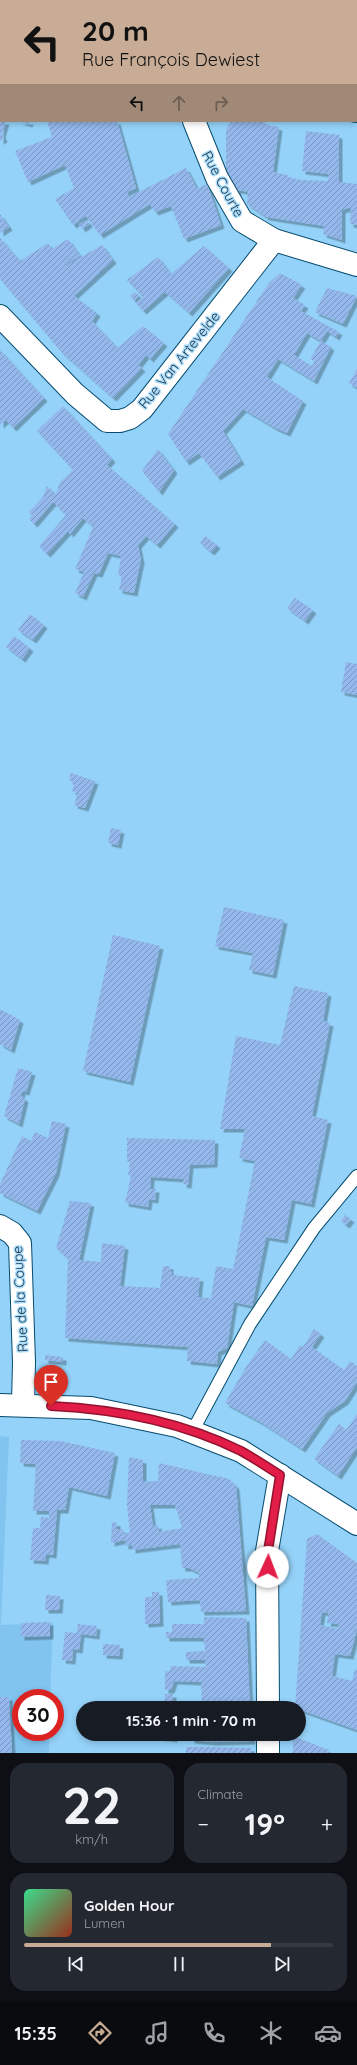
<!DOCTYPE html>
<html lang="en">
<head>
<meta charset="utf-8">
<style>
	body { margin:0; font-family:Quicksand,sans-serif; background:#242831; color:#f1f3f6; height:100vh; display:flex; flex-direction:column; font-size:15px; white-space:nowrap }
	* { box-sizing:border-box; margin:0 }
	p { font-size:13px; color:#9ea1a6 }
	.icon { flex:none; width:22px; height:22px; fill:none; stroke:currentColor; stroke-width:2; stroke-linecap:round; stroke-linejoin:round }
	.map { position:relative; height:1753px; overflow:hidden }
	.panel { display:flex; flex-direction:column; gap:10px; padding:10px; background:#0d0f14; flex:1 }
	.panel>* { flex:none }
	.banner { position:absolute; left:0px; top:0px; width:357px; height:122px; box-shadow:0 2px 6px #0003; background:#c8ac95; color:#111; overflow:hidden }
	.speed { position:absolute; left:12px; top:1689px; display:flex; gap:8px; font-size:20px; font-weight:700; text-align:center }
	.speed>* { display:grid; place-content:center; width:52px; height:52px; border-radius:50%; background:#171b24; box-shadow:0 2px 6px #0003; line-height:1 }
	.speed .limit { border:6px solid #d22; background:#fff; color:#111 }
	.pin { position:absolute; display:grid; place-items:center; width:34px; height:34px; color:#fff; margin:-41px -17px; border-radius:50% 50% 50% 0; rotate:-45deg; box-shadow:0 0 4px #0007 }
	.pin .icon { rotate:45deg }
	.me { position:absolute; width:44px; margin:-22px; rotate:2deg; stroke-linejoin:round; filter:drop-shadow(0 0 3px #0008) }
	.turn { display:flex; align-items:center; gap:14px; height:84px; padding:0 16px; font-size:18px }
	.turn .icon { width:52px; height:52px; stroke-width:2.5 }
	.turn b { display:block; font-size:28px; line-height:34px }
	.lanes { display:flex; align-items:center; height:38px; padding:0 16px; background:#0003; justify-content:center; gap:20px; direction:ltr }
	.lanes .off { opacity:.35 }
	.big { font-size:30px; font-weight:800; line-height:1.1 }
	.panel .widget { flex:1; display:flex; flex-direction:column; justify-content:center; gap:6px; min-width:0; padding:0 14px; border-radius:16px; background:#242831 }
	.panel .dial { align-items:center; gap:0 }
	.dial b { font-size:52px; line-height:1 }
	.song { display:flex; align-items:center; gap:12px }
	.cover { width:48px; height:48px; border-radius:6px; background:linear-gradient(135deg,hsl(150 70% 55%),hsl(10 70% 35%)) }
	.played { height:4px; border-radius:2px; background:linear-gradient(90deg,#c8ac95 80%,#363941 80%) }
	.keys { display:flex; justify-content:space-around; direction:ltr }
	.heat { display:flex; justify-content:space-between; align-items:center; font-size:22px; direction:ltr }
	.panel .tiles { flex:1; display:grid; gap:10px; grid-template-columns:1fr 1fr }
	.widget:last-child { grid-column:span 2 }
	.trip { position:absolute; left:76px; top:1701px; width:230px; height:40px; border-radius:20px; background:#171b24; box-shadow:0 2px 6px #0003; font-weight:800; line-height:40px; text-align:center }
	.tabs { display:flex; height:64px; justify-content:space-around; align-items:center; background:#090b0e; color:#9ea1a6 }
	.tabs .icon { width:28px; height:28px }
	.tabs .on { color:#c8ac95 }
	.tabs b { font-size:18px; color:#f1f3f6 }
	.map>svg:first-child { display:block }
	.built { fill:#81c4ef }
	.building { fill:url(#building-hatch); fill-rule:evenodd; filter:url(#shadow) }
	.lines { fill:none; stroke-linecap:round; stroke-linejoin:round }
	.lane-casing { stroke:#064c6d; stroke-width:14 }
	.street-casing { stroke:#064c6d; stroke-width:24 }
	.secondary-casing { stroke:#064c6d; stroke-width:24 }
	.lane { stroke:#fff; stroke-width:12 }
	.street { stroke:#fff; stroke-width:22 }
	.secondary { stroke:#fff; stroke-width:22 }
	.route-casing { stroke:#92132f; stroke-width:10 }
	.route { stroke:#e11d48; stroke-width:7 }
	.labels { text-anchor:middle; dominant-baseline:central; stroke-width:3; stroke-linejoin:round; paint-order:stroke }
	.street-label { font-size:14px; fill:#1c3545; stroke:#addefd }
</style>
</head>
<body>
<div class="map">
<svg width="357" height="1753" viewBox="0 0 357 1753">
	<defs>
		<pattern id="building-hatch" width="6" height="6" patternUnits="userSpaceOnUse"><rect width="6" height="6" fill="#94b8eb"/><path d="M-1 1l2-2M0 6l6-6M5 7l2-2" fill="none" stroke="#7896c0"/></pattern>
		<filter id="shadow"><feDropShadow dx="3.5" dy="3.5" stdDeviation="0" flood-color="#0004"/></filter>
	</defs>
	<rect width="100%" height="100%" fill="#94d2f9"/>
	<!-- built -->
	<path class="built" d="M0,1436L9,1437L1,1625L53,1623L50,1698H21V1732H49V1753H0Z"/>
	<!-- building -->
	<g class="building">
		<path d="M0,121H6L2,134L4,139L0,141Z"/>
		<path d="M19,121H30L29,124Z"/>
		<path d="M47,121H117L136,188L127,192L129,197L186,168L197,189L207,184L221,225L184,239L171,206L155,212L150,204L100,235L86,216L73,225L55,199L74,188L65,165L28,182L15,151L52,137Z"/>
		<path d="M232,121H264L266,125L279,127L273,172L288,175V177L301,180L328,181L329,174L302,171L306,131L339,135V182L357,184V225L350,224L351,207L342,210V240L323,234L324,226L266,217L247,204L248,192L239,190L236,192L226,172V129Z"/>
		<path d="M0,214L9,227L0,233Z"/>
		<path d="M87,220L89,224L82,229L79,224Z"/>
		<path d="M0,238L20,261L48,243L52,249L68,239L80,256L65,265L66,266L102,245L113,260L74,296L97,313L92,321L118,348L143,326L164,343L150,359L146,355L138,365L142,368L113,398L63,354L0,279Z"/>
		<path d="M204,246L229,268L189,313L165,292L143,311L136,303L143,297L127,280L158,257L171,274Z"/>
		<path d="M280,273L302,285L293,298L305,305L301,311L339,332L336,337L327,331L321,341L307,333L294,355L312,366L315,361L310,359L321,341L331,347L314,381L278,359L267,377L303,401L287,433L275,428L243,409L223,431L241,461L217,477L199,453L186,462L168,434L269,283Z"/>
		<path d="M327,288L357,296L343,324L315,312Z"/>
		<path d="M135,292L139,296L134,301L130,296Z"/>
		<path d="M0,350L44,398L13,428L6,420L0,425Z"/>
		<path d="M357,369V388L349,383Z"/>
		<path d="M63,406L112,459L107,465L175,524L157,545L146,536L138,545L141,560L134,593L119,590L122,576L118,575L121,556L108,553L99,574L94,573L83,597L75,593L84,572L75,569L93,527L83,518L70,534L68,531L47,554L39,546L66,515L53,502L34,524L29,519L32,516L29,512L43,497L47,486L56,494L60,482L73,470L37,431Z"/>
		<path d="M158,449L174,470L159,492L142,471Z"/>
		<path d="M205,536L217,545L211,552L200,543Z"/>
		<path d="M295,598L313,610L305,621L287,608Z"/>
		<path d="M30,614L44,625L33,640L18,630Z"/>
		<path d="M14,636L30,648L22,659L6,647Z"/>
		<path d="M346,662L357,664V695L341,692Z"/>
		<path d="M71,773L95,781L85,808L74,805L78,793L72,791L74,783L69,780Z"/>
		<path d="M111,828L121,830L118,845L108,843Z"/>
		<path d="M224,907L284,920L273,975L249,970L253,953L215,946Z"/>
		<path d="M113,935L160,946L130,1082L83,1071Z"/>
		<path d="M294,986L328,993L323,1021L330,1023L312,1116L328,1120L311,1204L292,1200L284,1240L266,1237L252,1306L234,1302L227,1348L218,1352L217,1364L187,1361L188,1347L65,1338L68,1259L56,1248L70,1201L91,1203L79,1260L101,1262L102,1243L125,1246L120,1286L160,1288L163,1266H170V1271L172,1272V1275L200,1278L198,1297L211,1298L216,1266L233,1269L255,1161L239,1158L245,1129H220L236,1036L280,1045Z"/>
		<path d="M0,1009L20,1020L11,1050L0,1044Z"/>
		<path d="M18,1068L32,1072L26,1092L22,1091L21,1096L25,1099L19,1124L4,1116Z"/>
		<path d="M52,1121L66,1124L56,1173L37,1211L0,1193V1184L22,1136L31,1141L35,1132L48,1138Z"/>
		<path d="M127,1138L215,1140L214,1164L190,1165L188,1185L183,1184L184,1179L151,1177L150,1189H156L155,1200L149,1199L148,1207L125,1203L131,1176L128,1175L130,1162H127Z"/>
		<path d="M345,1215L351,1219L346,1225L341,1221Z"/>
		<path d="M314,1329L321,1334L312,1347L344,1370L350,1361L357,1366V1382L345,1401L327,1413L302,1449L262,1423L225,1403L246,1367L265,1340L291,1359L300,1345L303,1347Z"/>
		<path d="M45,1355L63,1357V1362L45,1360Z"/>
		<path d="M357,1414V1447L338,1476L314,1459L339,1424L346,1430Z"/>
		<path d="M21,1440L61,1441L115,1453L107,1496L69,1487L65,1510H57L53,1555L46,1554L45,1561L30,1560L33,1528H40L41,1517L49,1518V1511H33L36,1464L20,1463Z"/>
		<path d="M129,1457L143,1460V1482L158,1481L159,1463L229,1479L236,1486L246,1611L201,1612L200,1600L168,1602L166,1580L199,1578V1573L189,1568H182L180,1544L132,1550V1545L125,1546V1540L111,1543L112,1522L117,1523V1530L123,1529L124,1534L130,1533L127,1505ZM150,1505H175L182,1528L159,1532L158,1525L153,1526Z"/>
		<path d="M317,1534L357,1563V1629L350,1656L335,1654L332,1676L352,1681L355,1669L357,1670V1730L295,1708L307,1539ZM322,1612L329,1613L327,1623L339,1624L338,1629L320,1625Z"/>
		<path d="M152,1592H159L160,1623L145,1624V1597H152Z"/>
		<path d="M46,1595L60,1596L59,1610H45Z"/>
		<path d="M204,1617L246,1618L250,1708H202L201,1682L174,1681L171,1690H165V1671H170V1666L206,1667L205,1660H186V1652L205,1651L204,1638H166V1632H172V1624H204Z"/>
		<path d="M50,1622V1636L21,1637V1623Z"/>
		<path d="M78,1624L97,1626L96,1636L81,1634L79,1650L73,1649L72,1661L62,1660L65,1632L77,1633Z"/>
		<path d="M103,1644L120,1645L119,1656L103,1655Z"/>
		<path d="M165,1694H173V1708H164Z"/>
		<path d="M0,1697H9L12,1753H0Z"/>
		<path d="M134,1734H174V1739Z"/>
		<path d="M191,1734H251L252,1741L213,1742L191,1740Z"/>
		<path d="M293,1736L329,1750L327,1753H293Z"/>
		<path d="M186,1747H204L251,1748V1753H186Z"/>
	</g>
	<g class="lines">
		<defs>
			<path id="lane" d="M192,1432L250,1324L314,1228L357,1176"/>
			<g id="street">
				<path d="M194,121L217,178L242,221L274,240L357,265"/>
				<path d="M0,316L75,394L107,421H120L130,418L142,409L274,240"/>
				<path d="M0,1226L12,1233L20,1243L24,1362L23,1405"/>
				<path d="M268,1708L267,1551L280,1475"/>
				<path d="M268,1734V1753"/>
			</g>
			<g id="secondary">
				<path d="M0,41H1"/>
				<path d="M356,111H357"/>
				<path d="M0,1405L91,1408L177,1426L241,1451L357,1524"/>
			</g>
		</defs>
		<!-- lane casing -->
		<use href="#lane" class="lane-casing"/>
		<!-- street casing -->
		<use href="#street" class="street-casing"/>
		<!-- secondary casing -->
		<use href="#secondary" class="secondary-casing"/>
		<!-- lane -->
		<use href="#lane" class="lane"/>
		<!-- street -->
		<use href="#street" class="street"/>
		<!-- secondary -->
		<use href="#secondary" class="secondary"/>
	</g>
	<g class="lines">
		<defs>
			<path id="route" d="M51,1406C115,1409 182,1422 241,1451C254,1458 267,1467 280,1475L268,1551V1567"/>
		</defs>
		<!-- route casing -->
		<use href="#route" class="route-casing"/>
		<!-- route -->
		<use href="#route" class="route"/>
	</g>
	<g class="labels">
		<!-- street labels -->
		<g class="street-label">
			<text transform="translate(223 184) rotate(62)">Rue Courte</text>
			<text transform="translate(179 360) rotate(-51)">Rue Van Artevelde</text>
			<text transform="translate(20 1299) rotate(-93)">Rue de la Coupe</text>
		</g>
	</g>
</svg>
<div class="speed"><div class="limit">30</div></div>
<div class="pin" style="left:51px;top:1406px;background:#d93025"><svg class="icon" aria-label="arrive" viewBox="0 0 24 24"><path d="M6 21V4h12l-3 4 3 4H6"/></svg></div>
<svg class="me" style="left:268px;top:1567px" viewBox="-20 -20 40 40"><circle r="19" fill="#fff"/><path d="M0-13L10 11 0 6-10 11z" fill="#e11d48"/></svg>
<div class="trip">15:36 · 1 min · 70 m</div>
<div class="banner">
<div class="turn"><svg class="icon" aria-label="left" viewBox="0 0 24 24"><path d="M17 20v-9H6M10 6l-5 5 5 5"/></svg><div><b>20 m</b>Rue François Dewiest</div></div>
<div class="lanes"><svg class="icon" aria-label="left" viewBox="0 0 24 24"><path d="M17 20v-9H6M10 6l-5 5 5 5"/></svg><svg class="icon off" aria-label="ahead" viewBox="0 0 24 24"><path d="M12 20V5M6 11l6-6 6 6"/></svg><svg class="icon off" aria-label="right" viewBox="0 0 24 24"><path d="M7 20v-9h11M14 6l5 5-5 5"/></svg></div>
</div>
</div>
<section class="panel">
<div class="tiles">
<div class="widget dial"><b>22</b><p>km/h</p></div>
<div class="widget"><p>Climate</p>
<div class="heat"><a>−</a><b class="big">19°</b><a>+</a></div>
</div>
<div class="widget">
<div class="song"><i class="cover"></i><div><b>Golden Hour</b><p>Lumen</p></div></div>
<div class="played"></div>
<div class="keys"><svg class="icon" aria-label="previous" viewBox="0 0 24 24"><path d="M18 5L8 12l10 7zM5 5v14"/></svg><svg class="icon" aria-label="pause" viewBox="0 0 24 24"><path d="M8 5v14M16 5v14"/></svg><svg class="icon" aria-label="next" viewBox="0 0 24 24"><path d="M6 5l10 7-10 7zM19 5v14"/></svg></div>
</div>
</div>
</section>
<nav class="tabs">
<b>15:35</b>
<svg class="icon on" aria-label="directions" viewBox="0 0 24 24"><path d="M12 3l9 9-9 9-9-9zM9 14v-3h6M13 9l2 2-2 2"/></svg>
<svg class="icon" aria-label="music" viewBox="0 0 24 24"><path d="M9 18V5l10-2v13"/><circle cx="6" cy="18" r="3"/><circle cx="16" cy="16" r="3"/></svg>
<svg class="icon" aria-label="phone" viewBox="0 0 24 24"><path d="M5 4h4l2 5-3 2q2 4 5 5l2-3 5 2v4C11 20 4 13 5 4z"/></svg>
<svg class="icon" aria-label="climate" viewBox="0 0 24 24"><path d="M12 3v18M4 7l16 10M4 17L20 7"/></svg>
<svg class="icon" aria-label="car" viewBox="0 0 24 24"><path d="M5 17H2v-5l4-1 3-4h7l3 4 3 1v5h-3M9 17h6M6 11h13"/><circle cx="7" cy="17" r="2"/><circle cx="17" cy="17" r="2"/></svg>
</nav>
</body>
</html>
